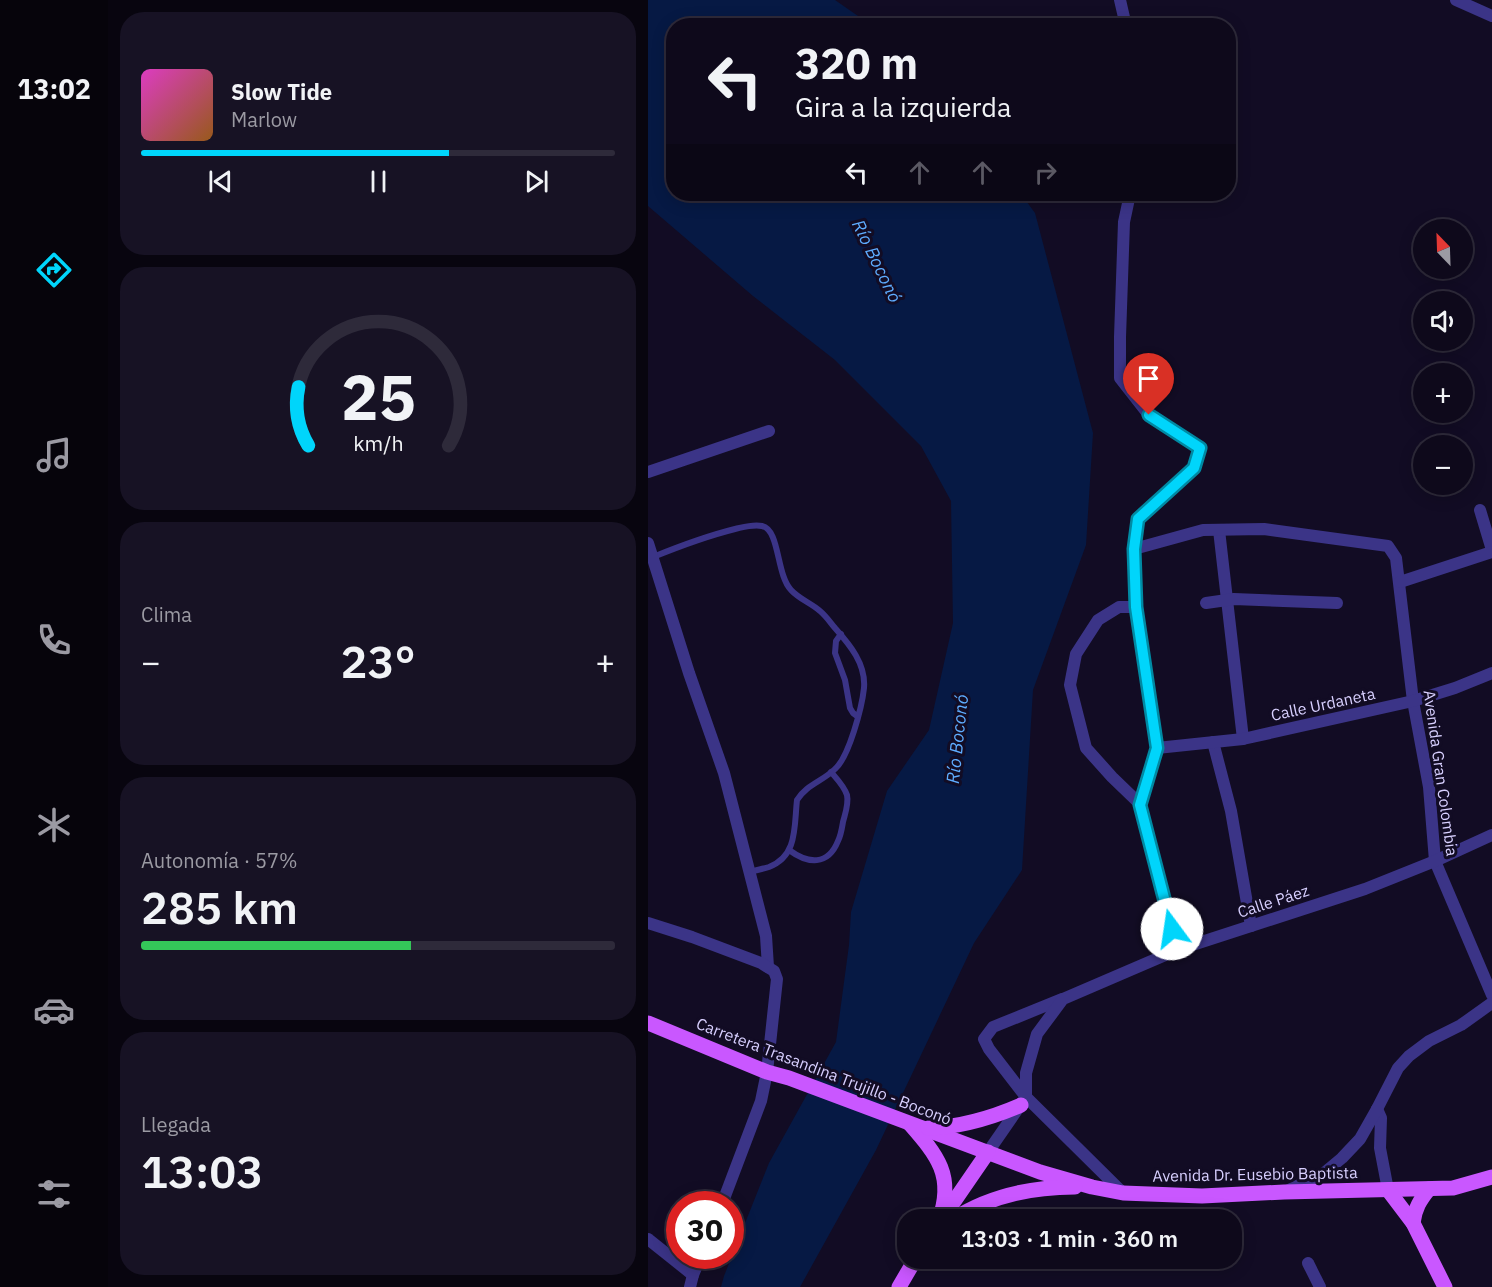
<!DOCTYPE html>
<html lang="es">
<head>
<meta charset="utf-8">
<style>
	body { margin:0; font-family:"IBM Plex Sans",sans-serif; background:#171224; color:#f1f3f6; height:100vh; display:flex; flex-direction:column; font-size:22px; white-space:nowrap }
	* { box-sizing:border-box; margin:0 }
	p { font-size:20px; color:#9b9aa3 }
	.icon { flex:none; width:33px; height:33px; fill:none; stroke:currentColor; stroke-width:2; stroke-linecap:round; stroke-linejoin:round }
	.map { position:relative; flex:1; overflow:hidden }
	.side { display:flex; flex-direction:column; gap:12px; padding:12px; background:#08050f; width:540px }
	.side>* { flex:none }
	.top-card { position:absolute; left:18px; top:18px; width:570px; height:183px; border-radius:24px; box-shadow:0 3px 15px #0003,0 0 0 2px #2e2a3a; background:#0e091b; color:#f1f3f6; overflow:hidden }
	.needle { width:39px; rotate:337deg }
	.controls { position:absolute; left:765px; top:219px; display:grid; gap:12px }
	.controls a { display:grid; place-items:center; width:60px; height:60px; border-radius:50%; background:#0e091b; box-shadow:0 3px 15px #0003,0 0 0 2px #2e2a3a; font-size:30px }
	.speed { position:absolute; left:18px; top:1191px; display:flex; gap:12px; font-size:30px; font-weight:700; text-align:center }
	.speed>* { display:grid; place-content:center; width:78px; height:78px; border-radius:50%; background:#0e091b; box-shadow:0 3px 15px #0003,0 0 0 2px #2e2a3a; line-height:1 }
	.speed .limit { border:9px solid #d22; background:#fff; color:#111 }
	.pin { position:absolute; display:grid; place-items:center; width:51px; height:51px; color:#fff; margin:-62px -26px; border-radius:50% 50% 50% 0; rotate:-45deg; box-shadow:0 0 6px #0007 }
	.pin .icon { rotate:45deg }
	.me { position:absolute; width:66px; margin:-33px; rotate:346deg; stroke-linejoin:round; filter:drop-shadow(0 0 4px #0008) }
	.turn { display:flex; align-items:center; gap:21px; height:126px; padding:0 30px; font-size:27px }
	.turn .icon { width:78px; height:78px; stroke-width:2.5 }
	.turn b { display:block; font-size:42px; line-height:51px }
	.lanes { display:flex; align-items:center; height:57px; padding:0 30px; background:#0003; justify-content:center; gap:30px; direction:ltr }
	.lanes .off { opacity:.35 }
	.big { font-size:45px; font-weight:600; line-height:1.1 }
	.side .card { flex:1; display:flex; flex-direction:column; justify-content:center; gap:9px; min-width:0; padding:0 21px; border-radius:24px; background:#171224 }
	.side .dial { align-items:center; gap:0 }
	.dial svg { height:156px; overflow:visible; fill:none; stroke:#2e2a3a; stroke-width:7; stroke-linecap:round; text-anchor:middle }
	.dial text { fill:#f1f3f6; stroke:none }
	.song { display:flex; align-items:center; gap:18px }
	.cover { width:72px; height:72px; border-radius:9px; background:linear-gradient(135deg,hsl(310 70% 55%),hsl(30 70% 35%)) }
	.played { height:6px; border-radius:3px; background:linear-gradient(90deg,#00d5fb 65%,#2e2a3a 65%) }
	.keys { display:flex; justify-content:space-around; direction:ltr }
	.heat { display:flex; justify-content:space-between; align-items:center; font-size:33px; direction:ltr }
	.charge { height:9px; border-radius:4px; background:linear-gradient(90deg,#34c759 57%,#2e2a3a 0) }
	.trip { position:absolute; left:249px; top:1209px; width:345px; height:60px; border-radius:24px; background:#0e091b; box-shadow:0 3px 15px #0003,0 0 0 2px #2e2a3a; font-weight:600; line-height:60px; text-align:center }
	main { display:flex; flex:1; min-height:0 }
	.menu { display:flex; flex-direction:column; width:108px; justify-content:space-around; align-items:center; background:#06040b; color:#9b9aa3 }
	.menu .icon { width:42px; height:42px }
	.menu .active { color:#00d5fb }
	.menu b { font-size:27px; color:#f1f3f6 }
	.map>svg:first-child { display:block }
	.water { fill:#061944 }
	.lines { fill:none; stroke-linecap:round; stroke-linejoin:round }
	.service { stroke:#3b3487; stroke-width:6 }
	.minor { stroke:#3b3487; stroke-width:12 }
	.primary { stroke:#c957ff; stroke-width:15 }
	.route-casing { stroke:#008aa3; stroke-width:15 }
	.route { stroke:#00d5fb; stroke-width:10 }
	.labels { text-anchor:middle; dominant-baseline:central; stroke-width:6; stroke-linejoin:round; paint-order:stroke }
	.street-label { font-size:16px; fill:#d8d0ff; stroke:#120c24 }
	.water-label { font-size:18px; font-style:italic; fill:#5eacff; stroke:#120c24 }
</style>
</head>
<body>
<main>
<nav class="menu">
<b>13:02</b>
<svg class="icon active" aria-label="directions" viewBox="0 0 24 24"><path d="M12 3l9 9-9 9-9-9zM9 14v-3h6M13 9l2 2-2 2"/></svg>
<svg class="icon" aria-label="music" viewBox="0 0 24 24"><path d="M9 18V5l10-2v13"/><circle cx="6" cy="18" r="3"/><circle cx="16" cy="16" r="3"/></svg>
<svg class="icon" aria-label="phone" viewBox="0 0 24 24"><path d="M5 4h4l2 5-3 2q2 4 5 5l2-3 5 2v4C11 20 4 13 5 4z"/></svg>
<svg class="icon" aria-label="climate" viewBox="0 0 24 24"><path d="M12 3v18M4 7l16 10M4 17L20 7"/></svg>
<svg class="icon" aria-label="car" viewBox="0 0 24 24"><path d="M5 17H2v-5l4-1 3-4h7l3 4 3 1v5h-3M9 17h6M6 11h13"/><circle cx="7" cy="17" r="2"/><circle cx="17" cy="17" r="2"/></svg>
<svg class="icon" aria-label="filters" viewBox="0 0 24 24"><path d="M4 7h16M4 17h16"/><circle cx="9" cy="7" r="2"/><circle cx="15" cy="17" r="2"/></svg>
</nav>
<section class="side">
<div class="card">
<div class="song"><i class="cover"></i><div><b>Slow Tide</b><p>Marlow</p></div></div>
<div class="played"></div>
<div class="keys"><svg class="icon" aria-label="previous" viewBox="0 0 24 24"><path d="M18 5L8 12l10 7zM5 5v14"/></svg><svg class="icon" aria-label="pause" viewBox="0 0 24 24"><path d="M8 5v14M16 5v14"/></svg><svg class="icon" aria-label="next" viewBox="0 0 24 24"><path d="M6 5l10 7-10 7zM19 5v14"/></svg></div>
</div>
<div class="card dial"><svg viewBox="0 0 100 80">
<path d="M14 69A42 42 0 1 1 86 69"/>
<path d="M14 69A42 42 0 0 1 9 39" stroke="#00d5fb"/>
<text x="50" y="56" font-size="32" font-weight="700">25</text>
<text x="50" y="72" font-size="11">km/h</text>
</svg></div>
<div class="card"><p>Clima</p>
<div class="heat"><a>−</a><b class="big">23°</b><a>+</a></div>
</div>
<div class="card"><p>Autonomía · 57%</p><b class="big">285 km</b><div class="charge"></div></div>
<div class="card"><p>Llegada</p><b class="big">13:03</b></div>
</section>
<div class="map">
<svg width="844" height="1287" viewBox="0 0 844 1287">
	<rect width="100%" height="100%" fill="#120c24"/>
	<!-- water -->
	<path class="water" d="M0,0H187L223,25L26,26V194H373L387,213L445,433L438,545L385,690L374,870L326,943L228,1150L152,1287H73L76,1276L121,1163L188,1042L201,945L203,912L239,791L281,730L305,623L303,501L273,446L187,360L105,296L0,206Z"/>
	<g class="lines">
		<!-- service -->
		<g class="service">
			<path d="M5,557C32,546 59,536 87,529C96,527 105,524 114,526C132,530 128,574 143,590C151,599 163,603 172,611C178,616 182,622 187,628C202,645 218,664 216,688C214,707 201,757 187,769C175,781 158,785 149,800C146,826 150,856 121,867C115,869 108,870 102,872"/>
			<path d="M193,634L188,641L187,653L197,680L202,708L205,713L209,716"/>
			<path d="M141,850C160,864 180,866 190,841C193,835 194,828 195,822C197,814 201,804 199,795C196,786 189,779 183,772"/>
		</g>
		<!-- minor -->
		<g class="minor">
			<path d="M472,0L478,26"/>
			<path d="M808,0L844,16"/>
			<path d="M482,194L476,222L472,337V378L501,415L552,448L546,468L490,519L486,549L488,607L509,748L493,805L529,950"/>
			<path d="M0,472L121,431"/>
			<path d="M832,510L844,550"/>
			<path d="M571,530L595,739"/>
			<path d="M0,543L41,673L76,773L118,936L120,967"/>
			<path d="M486,549L555,530L616,529L740,546L748,558L765,701L781,787L787,861L844,995"/>
			<path d="M752,582L844,552"/>
			<path d="M558,603L586,599L689,603"/>
			<path d="M488,607H471L450,620L428,654L422,685L438,748L464,777L493,805"/>
			<path d="M565,742L583,811L603,926"/>
			<path d="M509,748L595,739L765,701L807,688L844,673"/>
			<path d="M0,923L44,937L113,963L126,971L129,979L119,1072L113,1101L74,1204"/>
			<path d="M414,999L345,1027L336,1039L341,1049L378,1097L475,1193"/>
			<path d="M729,1109L733,1118L732,1148L740,1190"/>
			<path d="M340,1152L378,1097V1073L389,1034L415,999L529,950L717,889L787,861L844,835"/>
			<path d="M639,1191L676,1173L694,1158L712,1139L729,1109L750,1068L761,1056L781,1041L813,1025L844,1003"/>
			<path d="M0,1239L45,1275"/>
			<path d="M660,1263L672,1287"/>
			<path d="M42,1287L45,1275L53,1256"/>
		</g>
		<!-- primary -->
		<g class="primary">
			<path d="M0,1023L119,1072L141,1078L392,1172L444,1187L475,1193L554,1196L636,1192L805,1188L844,1177"/>
			<path d="M262,1124C289,1155 307,1176 291,1220"/>
			<path d="M280,1128C313,1127 343,1118 373,1105"/>
			<path d="M740,1190L765,1223L797,1287"/>
			<path d="M296,1216L340,1152"/>
			<path d="M304,1220C341,1196 384,1187 427,1187"/>
			<path d="M765,1223C767,1208 772,1200 781,1189"/>
			<path d="M251,1287L268,1258"/>
		</g>
	</g>
	<g class="lines">
		<defs>
			<path id="route" d="M501,415L552,448L546,468L490,519L486,549L488,607L509,748L492,805L524,929"/>
		</defs>
		<!-- route casing -->
		<use href="#route" class="route-casing"/>
		<!-- route -->
		<use href="#route" class="route"/>
	</g>
	<g class="labels">
		<!-- street labels -->
		<g class="street-label">
			<text transform="translate(675 704) rotate(-12)">Calle Urdaneta</text>
			<text transform="translate(793 773) rotate(82)">Avenida Gran Colombia</text>
			<text transform="translate(625 901) rotate(-18)">Calle Páez</text>
			<text transform="translate(176 1071) rotate(21)">Carretera Trasandina Trujillo - Boconó</text>
			<text transform="translate(607 1174) rotate(-1)">Avenida Dr. Eusebio Baptista</text>
		</g>
		<!-- water labels -->
		<g class="water-label">
			<text transform="translate(229 261) rotate(64)">Río Boconó</text>
			<text transform="translate(309 739) rotate(-84)">Río Boconó</text>
		</g>
	</g>
</svg>
<div class="controls">
<a><svg class="needle" viewBox="-14 -14 28 28"><path d="M0-13l5 13h-10z" fill="#e53935"/><path d="M0 13l5-13h-10z" fill="#9b9aa3"/></svg></a>
<a><svg class="icon" aria-label="sound" viewBox="0 0 24 24"><path d="M4 9h4l5-4v14l-5-4H4zM17 9q2 3 0 6"/></svg></a>
<a>+</a>
<a>−</a>
</div>
<div class="speed"><div class="limit">30</div></div>
<div class="pin" style="left:501px;top:415px;background:#d93025"><svg class="icon" aria-label="arrive" viewBox="0 0 24 24"><path d="M6 21V4h12l-3 4 3 4H6"/></svg></div>
<svg class="me" style="left:524px;top:929px" viewBox="-20 -20 40 40"><circle r="19" fill="#fff"/><path d="M0-13L10 11 0 6-10 11z" fill="#00d5fb"/></svg>
<div class="trip">13:03 · 1 min · 360 m</div>
<div class="top-card">
<div class="turn"><svg class="icon" aria-label="left" viewBox="0 0 24 24"><path d="M17 20v-9H6M10 6l-5 5 5 5"/></svg><div><b>320 m</b>Gira a la izquierda</div></div>
<div class="lanes"><svg class="icon" aria-label="left" viewBox="0 0 24 24"><path d="M17 20v-9H6M10 6l-5 5 5 5"/></svg><svg class="icon off" aria-label="ahead" viewBox="0 0 24 24"><path d="M12 20V5M6 11l6-6 6 6"/></svg><svg class="icon off" aria-label="ahead" viewBox="0 0 24 24"><path d="M12 20V5M6 11l6-6 6 6"/></svg><svg class="icon off" aria-label="right" viewBox="0 0 24 24"><path d="M7 20v-9h11M14 6l5 5-5 5"/></svg></div>
</div>
</div>
</main>
</body>
</html>
